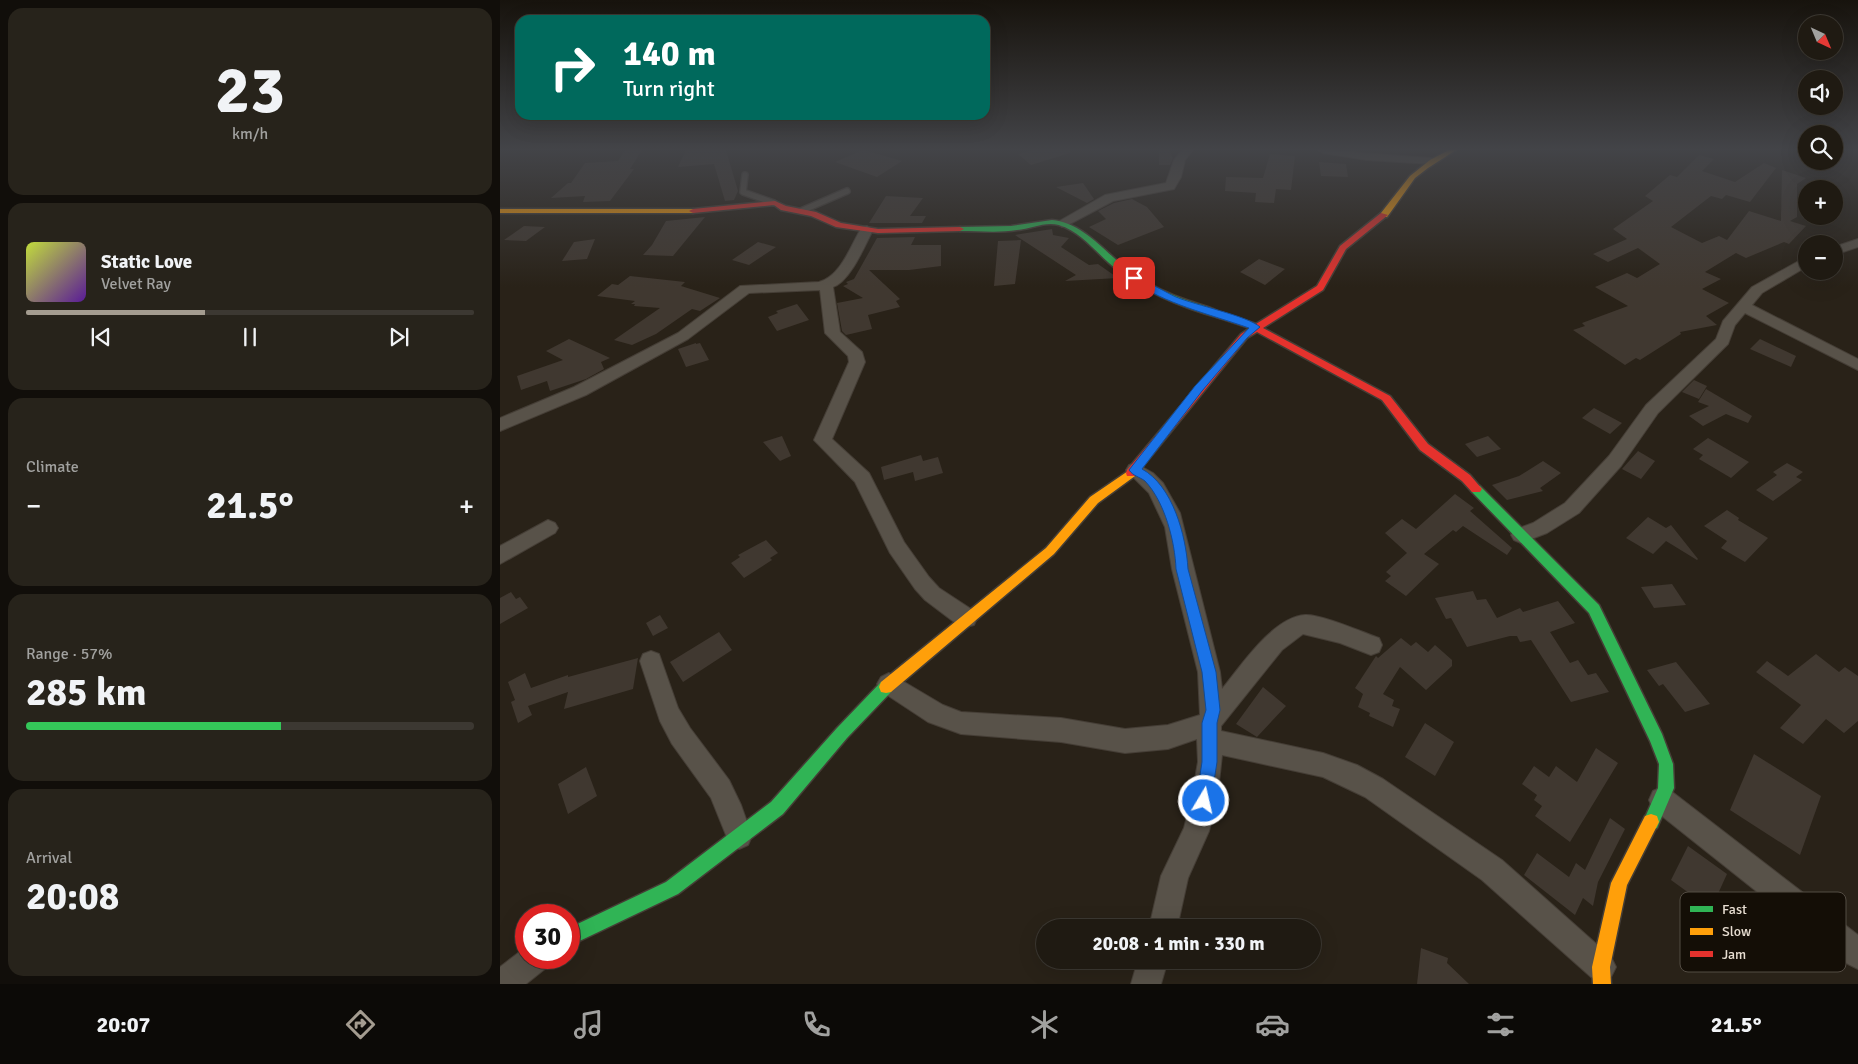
<!DOCTYPE html>
<html lang="en">
<head>
<meta charset="utf-8">
<style>
	body { margin:0; font-family:Signika,sans-serif; background:#27231b; color:#f1f3f6; height:100vh; display:flex; flex-direction:column; font-size:19px; white-space:nowrap }
	* { box-sizing:border-box; margin:0 }
	p { font-size:16px; color:#a1a19f }
	.icon { flex:none; width:28px; height:28px; fill:none; stroke:currentColor; stroke-width:2; stroke-linecap:round; stroke-linejoin:round }
	.map { position:relative; flex:1; overflow:hidden }
	.drawer { display:flex; flex-direction:column; gap:8px; padding:8px; background:#110e0a; width:500px }
	.drawer>* { flex:none }
	.hud { position:absolute; left:15px; top:15px; width:475px; height:105px; border-radius:15px; box-shadow:0 5px 20px #0002,0 0 0 1px #3c3832; background:#00695c; color:#fff; overflow:hidden }
	.needle { width:32px; rotate:136deg }
	.tools { position:absolute; left:1298px; top:15px; display:grid; gap:10px }
	.tools a { display:grid; place-items:center; width:45px; height:45px; border-radius:50%; background:#1f1a12; box-shadow:0 5px 20px #0002,0 0 0 1px #3c3832; font-size:25px }
	.speed { position:absolute; left:15px; top:904px; display:flex; gap:10px; font-size:25px; font-weight:700; text-align:center }
	.speed>* { display:grid; place-content:center; width:65px; height:65px; border-radius:50%; background:#1f1a12; box-shadow:0 5px 20px #0002,0 0 0 1px #3c3832; line-height:1 }
	.speed .limit { border:8px solid #d22; background:#fff; color:#111 }
	.pin { position:absolute; display:grid; place-items:center; width:42px; height:42px; color:#fff; margin:-21px; border-radius:10px; box-shadow:0 2px 8px #0006 }
	.me { position:absolute; width:55px; margin:-28px; rotate:9deg; stroke-linejoin:round; filter:drop-shadow(0 0 4px #0008) }
	.turn { display:flex; align-items:center; gap:18px; height:105px; padding:0 25px; font-size:22px }
	.turn .icon { width:65px; height:65px; stroke-width:2.5 }
	.turn b { display:block; font-size:35px; line-height:42px }
	.big { font-size:38px; font-weight:700; line-height:1.1 }
	.drawer .card { flex:1; display:flex; flex-direction:column; justify-content:center; gap:8px; min-width:0; padding:0 18px; border-radius:15px; background:#27231b }
	.drawer .dial { align-items:center; gap:0 }
	.dial b { font-size:65px; line-height:1 }
	.song { display:flex; align-items:center; gap:15px }
	.cover { width:60px; height:60px; border-radius:8px; background:linear-gradient(135deg,hsl(70 70% 55%),hsl(270 70% 35%)) }
	.played { height:5px; border-radius:2px; background:linear-gradient(90deg,#a49c90 40%,#3c3832 40%) }
	.keys { display:flex; justify-content:space-around; direction:ltr }
	.heat { display:flex; justify-content:space-between; align-items:center; font-size:28px; direction:ltr }
	.charge { height:8px; border-radius:4px; background:linear-gradient(90deg,#34c759 57%,#3c3832 0) }
	.trip { position:absolute; left:536px; top:919px; width:285px; height:50px; border-radius:25px; background:#1f1a12; box-shadow:0 5px 20px #0002,0 0 0 1px #3c3832; font-weight:700; line-height:50px; text-align:center }
	.menu { display:flex; height:80px; justify-content:space-around; align-items:center; background:#0c0a07; color:#a1a19f }
	.menu .icon { width:35px; height:35px }
	.menu .on { color:#a49c90 }
	.menu b { font-size:22px; color:#f1f3f6 }
	main { display:flex; flex:1; min-height:0 }
	.map>svg:first-child { display:block }
	.building { fill:#403830 }
	.lines { fill:none; stroke-linecap:round; stroke-linejoin:round }
	.lane-casing { stroke:#453e36; stroke-width:8 }
	.street-casing { stroke:#453e36; stroke-width:2 }
	.fast-casing { stroke:#453e36; stroke-width:3 }
	.slow-casing { stroke:#453e36; stroke-width:3 }
	.jam-casing { stroke:#453e36; stroke-width:3 }
	.lane { stroke:#585249; stroke-width:5.5 }
	.street { fill:#585249; fill-rule:evenodd }
	.fast { fill:#30b455; fill-rule:evenodd }
	.slow { fill:#ff9f0a; fill-rule:evenodd }
	.jam { fill:#e5322d; fill-rule:evenodd }
	.route { fill:#1a73e8; stroke:#114b97 }
	.key { fill:#140e06; stroke:#534c43; stroke-width:1 }
	.key-label { font-size:14px; fill:#e7ddd1 }
</style>
</head>
<body>
<main>
<section class="drawer">
<div class="card dial"><b>23</b><p>km/h</p></div>
<div class="card">
<div class="song"><i class="cover"></i><div><b>Static Love</b><p>Velvet Ray</p></div></div>
<div class="played"></div>
<div class="keys"><svg class="icon" aria-label="previous" viewBox="0 0 24 24"><path d="M18 5L8 12l10 7zM5 5v14"/></svg><svg class="icon" aria-label="pause" viewBox="0 0 24 24"><path d="M8 5v14M16 5v14"/></svg><svg class="icon" aria-label="next" viewBox="0 0 24 24"><path d="M6 5l10 7-10 7zM19 5v14"/></svg></div>
</div>
<div class="card"><p>Climate</p>
<div class="heat"><a>−</a><b class="big">21.5°</b><a>+</a></div>
</div>
<div class="card"><p>Range · 57%</p><b class="big">285 km</b><div class="charge"></div></div>
<div class="card"><p>Arrival</p><b class="big">20:08</b></div>
</section>
<div class="map">
<svg width="1358" height="984" viewBox="0 0 1358 984">
	<rect width="100%" height="100%" fill="#292218"/>
	<!-- building -->
	<g class="building">
		<path d="M125,150H142L130,169H134L110,201L83,202L85,196L51,198L68,183H71L85,163L118,161Z"/>
		<path d="M186,150H226L238,191L234,200L225,201L214,164L178,167Z"/>
		<path d="M363,150H364L402,161L377,177L335,162Z"/>
		<path d="M534,150H570V153L531,165L518,154Z"/>
		<path d="M659,150H669L673,158L670,165H659Z"/>
		<path d="M770,154L795,156L791,190L776,189L774,203L755,202L756,193L725,191L726,177L763,178Z"/>
		<path d="M1199,155L1214,159L1202,171L1235,182L1264,163L1276,168L1250,202L1226,195L1222,199L1211,196L1171,227L1202,243L1219,236L1227,240L1249,211L1281,221L1282,170L1306,178L1297,184V217L1290,221L1306,226L1289,244L1284,242L1246,258L1236,253L1205,272L1221,279L1202,289L1229,303L1206,316L1217,325L1180,332L1181,334L1140,360L1136,358L1125,365L1073,330L1085,326L1082,323L1128,306L1095,287L1127,273L1137,278L1160,264L1138,248L1108,262L1093,254L1127,239L1113,229L1153,201L1145,196L1170,175L1177,177Z"/>
		<path d="M819,162L846,164L848,177L821,176Z"/>
		<path d="M583,183L594,199L587,203L556,187Z"/>
		<path d="M386,196L423,198L410,216H426L422,223H369Z"/>
		<path d="M632,199L647,207L664,227L618,245L589,227L606,219L598,211L614,203Z"/>
		<path d="M205,217L173,256L143,255L152,245L166,221Z"/>
		<path d="M24,226L45,227L26,241L4,240Z"/>
		<path d="M552,229L553,235L569,238L561,247L589,265L598,264L618,278L565,281L576,275L515,235Z"/>
		<path d="M415,237L411,245H441V266L409,270H369L400,299L396,301L400,307L368,315L372,329L346,335L342,331L337,303L363,298L343,286L348,284L346,282L354,279L377,238Z"/>
		<path d="M95,239L87,259L62,261L74,242Z"/>
		<path d="M521,240L515,284L494,286L498,241Z"/>
		<path d="M258,242L276,247L249,265L232,260Z"/>
		<path d="M759,259L785,269L765,285L740,272Z"/>
		<path d="M130,276L185,282L181,286L220,298L200,311L192,309L156,334L132,345L114,340L160,308L134,306L135,304H131L135,301L97,296L112,284L118,285Z"/>
		<path d="M297,304L309,320L277,331L268,317L278,313L276,311Z"/>
		<path d="M69,339L110,358L101,362L104,369L86,379L50,391L47,381L21,390L17,376L63,360L46,351Z"/>
		<path d="M1260,339L1296,356L1291,367L1250,349Z"/>
		<path d="M196,343V344L200,343L209,360L186,367L178,349Z"/>
		<path d="M1194,380L1207,386L1199,399L1182,392Z"/>
		<path d="M1206,389L1252,416L1248,423L1226,414L1203,426L1189,416L1209,406L1198,402Z"/>
		<path d="M1094,408L1122,423L1110,434L1082,418Z"/>
		<path d="M282,436L291,456L280,461L263,442Z"/>
		<path d="M988,436L1001,449L977,457L965,444Z"/>
		<path d="M1208,438L1249,462L1231,478L1199,459L1203,455L1193,449Z"/>
		<path d="M1138,451L1155,461L1141,479L1122,469Z"/>
		<path d="M421,455L423,461L438,457L443,473L415,481L413,472L384,480L381,467Z"/>
		<path d="M1043,461L1061,473L1040,488L1043,491L1007,500L992,485L1019,476Z"/>
		<path d="M1287,463L1303,472L1296,477L1302,480L1273,501L1256,490L1277,475L1273,472Z"/>
		<path d="M955,494L974,508L970,511L1012,548L1007,555L963,526L956,532L953,530L924,554L939,564L906,596L885,581L891,576L886,572L907,553L885,533L902,519L916,529Z"/>
		<path d="M1227,510L1239,518L1238,520L1268,538L1245,562L1221,548L1227,541L1204,526Z"/>
		<path d="M1148,517L1166,528L1171,525L1198,559L1197,560L1166,541L1153,554L1126,538Z"/>
		<path d="M266,540L278,553L270,558L272,560L244,578L231,563L240,557L238,555Z"/>
		<path d="M1172,584L1186,605L1154,608L1141,587Z"/>
		<path d="M973,591L977,600L986,599L997,618L1020,608L1023,612L1058,601L1075,623L1050,632L1070,663L1078,660L1088,675L1096,673L1109,692L1071,702L1031,640L1020,642L1017,636H1010L967,647L951,618L946,619L935,598Z"/>
		<path d="M11,592L16,599L20,597L28,608L0,624V598Z"/>
		<path d="M160,615L168,628L153,636L146,623Z"/>
		<path d="M219,632L232,650L183,682L170,662Z"/>
		<path d="M901,638L911,646L916,642L928,652L935,645L952,660V666L926,690L900,667L883,694L894,700L892,706L900,709L893,727L869,716L870,713L858,707L863,694L855,688L876,656L878,658Z"/>
		<path d="M1316,654L1339,672L1345,667L1358,676V721L1344,733L1326,719L1303,744L1280,728L1301,705L1256,672L1267,661L1288,676Z"/>
		<path d="M138,658L133,689L64,709L68,692L28,706L32,715L18,723L11,702L15,700L8,682L25,673L31,688L68,675V677Z"/>
		<path d="M1176,662L1210,704L1185,712L1163,684L1159,686L1147,670Z"/>
		<path d="M763,687L786,706L757,737L736,724Z"/>
		<path d="M925,723L954,742L935,776L905,757Z"/>
		<path d="M1096,748L1118,763L1070,842L1035,816L1042,806L1034,800L1037,795L1022,784L1034,766L1049,777L1056,766L1077,782Z"/>
		<path d="M1254,754L1321,796L1300,855L1230,810Z"/>
		<path d="M86,767L97,796L68,814L58,784Z"/>
		<path d="M1110,818L1125,829L1098,882L1093,906L1083,898L1075,915L1024,875L1037,853L1069,877L1076,863L1085,870Z"/>
		<path d="M1188,846L1227,874L1211,909L1171,880Z"/>
		<path d="M921,948L948,958L947,963L969,984H917Z"/>
	</g>
	<g class="lines">
		<defs>
			<g id="lane">
				<path d="M245,175L243,192L274,203"/>
				<path d="M301,211L347,191"/>
			</g>
			<g id="street">
				<path d="M682,150H693L685,160L681,177L674,189L613,201L566,226L562,227L556,223L605,195L666,183L674,160Z"/>
				<path d="M818,150L932,158L938,161L932,164L867,160L823,153Z"/>
				<path d="M367,226L373,230C365,245 350,282 333,287L340,332L362,352L365,362L332,439L369,473L404,542L429,577L439,588L474,611L477,618L474,625L466,627L458,625L425,600L415,589L390,553L355,482L314,440L349,362L348,356L325,333L320,290L249,293L188,339L86,395L0,431V418L74,387L178,333L240,286L319,282C342,275 350,246 362,227Z"/>
				<path d="M1358,239V247L1334,255V247Z"/>
				<path d="M1306,257V267L1262,293L1252,305L1358,359V370L1245,313L1235,325L1228,344L1158,413L1121,466L1079,513L1047,533L1021,543L1014,540L1011,535L1014,530L1033,523L1065,503L1109,456L1146,405L1216,339L1223,321L1252,287Z"/>
				<path d="M635,463L653,473L663,483L680,513L720,672L722,689C741,666 773,617 805,615C821,614 862,632 879,638L882,645L879,652L871,655L840,643L803,634L782,650L721,726V731L823,753L857,765L883,779L1002,860L1111,957L1116,967L1111,977L1101,982L1091,977L982,880L865,797L823,777L722,755L717,801L709,831L688,878L677,928H649L661,876L684,828L691,801L698,762L697,739L668,749L625,753L561,742L461,734L428,722L381,691L377,684L381,677L389,673L443,705L461,712L561,718L625,729L668,725L700,715L698,672L672,569L665,527L649,493L626,470L629,465Z"/>
				<path d="M48,520L55,523L58,528L55,533L0,564V546Z"/>
				<path d="M151,651L159,654L178,708L190,728L229,780L241,805L252,836L248,845L239,849L230,845L211,798L172,744L160,721L140,661L143,654Z"/>
				<path d="M1162,787L1171,791L1358,935V969L1348,964L1153,809L1149,800L1153,791Z"/>
				<path d="M26,947V958H50L46,968L26,984H0V967Z"/>
				<path d="M638,960H668L661,984H631Z"/>
			</g>
			<g id="fast">
				<path d="M552,220C587,223 609,259 637,276C653,287 671,295 689,301C700,305 716,308 724,315L720,318C684,308 646,293 616,269C598,255 582,232 559,225C545,221 531,229 517,230C499,233 479,231 460,231L456,229L460,227L511,226Z"/>
				<path d="M976,485L980,486L1099,605L1162,734L1173,764L1174,788L1157,828L1151,830L1145,828L1143,822L1158,788L1159,764L1150,741L1089,613L972,492L970,489L972,486Z"/>
				<path d="M386,681L391,682L393,687L391,692L347,738L283,814L178,894L69,946V928L166,882L271,802L337,728L381,682Z"/>
			</g>
			<g id="slow">
				<path d="M949,150H956L928,168L915,178L890,213L887,217H881V213L910,176L930,160Z"/>
				<path d="M0,209H193L197,211L193,213H0Z"/>
				<path d="M631,469L635,470L636,473L635,476L598,503L554,554L391,692L386,693L381,692L379,687L381,682L546,548L590,497Z"/>
				<path d="M1151,814L1157,816L1159,822L1127,885L1110,967L1111,984H1093L1092,967L1111,883L1145,816Z"/>
			</g>
			<g id="jam">
				<path d="M275,201L286,206L316,212L341,223L378,229L460,227L464,229L460,231L378,233L336,227L311,216L281,210L274,205L193,213L189,211L193,209Z"/>
				<path d="M881,213L888,215L846,249L823,290L763,328L890,396L928,444L970,475L982,489L980,492H972L962,481L920,450L882,400L757,332L747,338L635,476H627L626,473L627,470L741,334L750,328L717,317V313H723L756,324L817,286L840,246Z"/>
			</g>
		</defs>
		<!-- lane casing -->
		<use href="#lane" class="lane-casing"/>
		<!-- street casing -->
		<use href="#street" class="street-casing"/>
		<!-- fast casing -->
		<use href="#fast" class="fast-casing"/>
		<!-- slow casing -->
		<use href="#slow" class="slow-casing"/>
		<!-- jam casing -->
		<use href="#jam" class="jam-casing"/>
		<!-- lane -->
		<use href="#lane" class="lane"/>
		<!-- street -->
		<use href="#street" class="street"/>
		<!-- fast -->
		<use href="#fast" class="fast"/>
		<!-- slow -->
		<use href="#slow" class="slow"/>
		<!-- jam -->
		<use href="#jam" class="jam"/>
	</g>
	<!-- sky -->
	<linearGradient id="sky" x2="0" y2="1"><stop stop-color="#17130d"/><stop offset="0.52" stop-color="#434448"/><stop offset="1" stop-color="#434448" stop-opacity="0"/></linearGradient>
	<rect width="1358" height="287" fill="url(#sky)"/>
	<!-- route -->
	<path class="route" d="M631,276C636,275 667,293 676,297C695,305 748,316 760,327L747,338L702,391L642,469C673,486 686,536 688,569L716,672L720,710L717,723V762L711,801L709,806L704,809L698,806L696,801L702,762V723L706,710L702,672L676,569C675,542 665,502 645,481C640,477 633,476 629,470L695,386L749,328C709,314 665,304 631,280Z"/>
	<!-- legend -->
	<rect x="1180" y="892" width="166" height="80" rx="8" class="key"/>
	<rect x="1190" y="906" width="23" height="6" fill="#30b455"/>
	<rect x="1190" y="928" width="23" height="7" fill="#ff9f0a"/>
	<rect x="1190" y="951" width="23" height="6" fill="#e5322d"/>
	<g class="key-label">
		<text x="1222" y="914">Fast</text>
		<text x="1222" y="936">Slow</text>
		<text x="1222" y="959">Jam</text>
	</g>
</svg>
<div class="tools">
<a><svg class="needle" viewBox="-14 -14 28 28"><path d="M0-13l5 13h-10z" fill="#e53935"/><path d="M0 13l5-13h-10z" fill="#a1a19f"/></svg></a>
<a><svg class="icon" aria-label="sound" viewBox="0 0 24 24"><path d="M4 9h4l5-4v14l-5-4H4zM17 9q2 3 0 6"/></svg></a>
<a><svg class="icon" aria-label="search" viewBox="0 0 24 24"><circle cx="10" cy="10" r="6"/><path d="M15 15l6 6"/></svg></a>
<a>+</a>
<a>−</a>
</div>
<div class="speed"><div class="limit">30</div></div>
<div class="pin" style="left:634px;top:278px;background:#d93025"><svg class="icon" aria-label="arrive" viewBox="0 0 24 24"><path d="M6 21V4h12l-3 4 3 4H6"/></svg></div>
<svg class="me" style="left:704px;top:801px" viewBox="-20 -20 40 40"><circle r="17" fill="#1a73e8" stroke="#fff" stroke-width="3"/><path d="M0-11L8 9 0 5-8 9z" fill="#fff"/></svg>
<div class="trip">20:08 · 1 min · 330 m</div>
<div class="hud">
<div class="turn"><svg class="icon" aria-label="right" viewBox="0 0 24 24"><path d="M7 20v-9h11M14 6l5 5-5 5"/></svg><div><b>140 m</b>Turn right</div></div>
</div>
</div>
</main>
<nav class="menu">
<b>20:07</b>
<svg class="icon on" aria-label="directions" viewBox="0 0 24 24"><path d="M12 3l9 9-9 9-9-9zM9 14v-3h6M13 9l2 2-2 2"/></svg>
<svg class="icon" aria-label="music" viewBox="0 0 24 24"><path d="M9 18V5l10-2v13"/><circle cx="6" cy="18" r="3"/><circle cx="16" cy="16" r="3"/></svg>
<svg class="icon" aria-label="phone" viewBox="0 0 24 24"><path d="M5 4h4l2 5-3 2q2 4 5 5l2-3 5 2v4C11 20 4 13 5 4z"/></svg>
<svg class="icon" aria-label="climate" viewBox="0 0 24 24"><path d="M12 3v18M4 7l16 10M4 17L20 7"/></svg>
<svg class="icon" aria-label="car" viewBox="0 0 24 24"><path d="M5 17H2v-5l4-1 3-4h7l3 4 3 1v5h-3M9 17h6M6 11h13"/><circle cx="7" cy="17" r="2"/><circle cx="17" cy="17" r="2"/></svg>
<svg class="icon" aria-label="filters" viewBox="0 0 24 24"><path d="M4 7h16M4 17h16"/><circle cx="9" cy="7" r="2"/><circle cx="15" cy="17" r="2"/></svg>
<b>21.5°</b>
</nav>
</body>
</html>
